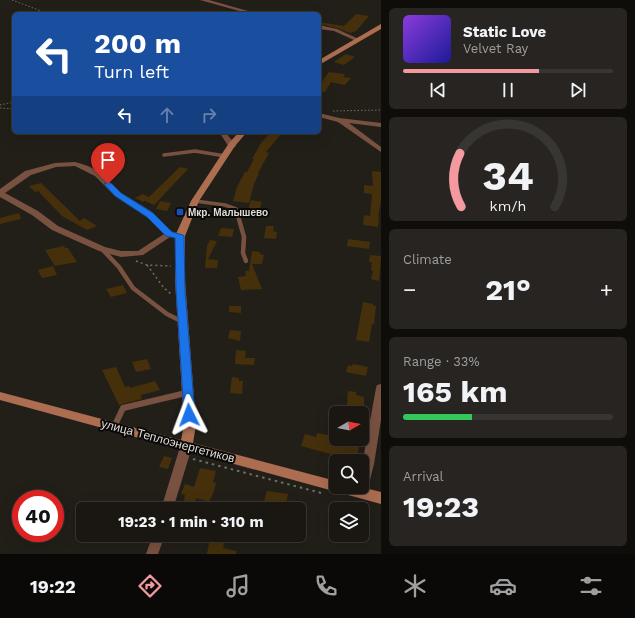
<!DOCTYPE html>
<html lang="en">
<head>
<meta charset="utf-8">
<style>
	body { margin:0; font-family:"Work Sans",sans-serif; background:#272421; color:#f1f3f6; height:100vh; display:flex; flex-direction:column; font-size:15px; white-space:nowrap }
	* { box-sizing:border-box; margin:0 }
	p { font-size:13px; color:#9f9fa0 }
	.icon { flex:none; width:22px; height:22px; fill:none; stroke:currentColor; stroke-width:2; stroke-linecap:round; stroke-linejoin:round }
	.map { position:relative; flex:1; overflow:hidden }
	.sheet { display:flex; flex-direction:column; gap:8px; padding:8px; background:#0e0d0a; width:254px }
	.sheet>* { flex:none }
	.banner { position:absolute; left:12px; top:12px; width:309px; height:122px; border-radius:6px; box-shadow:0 4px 16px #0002,0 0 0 1px #383633; background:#1a4fa0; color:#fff; overflow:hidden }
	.needle { width:26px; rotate:81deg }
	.fabs { position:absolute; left:329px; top:406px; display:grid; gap:8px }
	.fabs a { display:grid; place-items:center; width:40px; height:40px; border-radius:6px; background:#1a1713; box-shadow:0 4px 16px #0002,0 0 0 1px #383633; font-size:20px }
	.speed { position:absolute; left:12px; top:490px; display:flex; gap:8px; font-size:20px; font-weight:700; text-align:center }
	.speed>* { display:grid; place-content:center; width:52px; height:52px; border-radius:50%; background:#1a1713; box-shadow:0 4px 16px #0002,0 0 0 1px #383633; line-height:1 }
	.speed .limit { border:6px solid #d22; background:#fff; color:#111 }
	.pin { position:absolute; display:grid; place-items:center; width:34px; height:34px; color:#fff; margin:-41px -17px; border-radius:50% 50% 50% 0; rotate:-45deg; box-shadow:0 0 4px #0007 }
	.pin .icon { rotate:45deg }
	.me { position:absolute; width:44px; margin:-22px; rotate:357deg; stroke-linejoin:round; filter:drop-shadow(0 0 3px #0008) }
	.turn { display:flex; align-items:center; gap:14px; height:84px; padding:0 16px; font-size:18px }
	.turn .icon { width:52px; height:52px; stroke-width:2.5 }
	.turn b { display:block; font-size:28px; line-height:34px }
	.lanes { display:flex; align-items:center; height:38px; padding:0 16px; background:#0003; justify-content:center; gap:20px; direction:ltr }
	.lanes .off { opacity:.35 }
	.big { font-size:30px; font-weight:700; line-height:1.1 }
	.sheet .card { flex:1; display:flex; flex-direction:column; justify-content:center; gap:6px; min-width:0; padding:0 14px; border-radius:6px; background:#272421 }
	.sheet .dial { align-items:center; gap:0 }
	.dial svg { height:104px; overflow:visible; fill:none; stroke:#383633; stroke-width:7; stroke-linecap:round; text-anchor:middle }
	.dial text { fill:#f1f3f6; stroke:none }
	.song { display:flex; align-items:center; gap:12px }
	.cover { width:48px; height:48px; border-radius:6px; background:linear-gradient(135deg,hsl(270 70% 55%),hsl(240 70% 35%)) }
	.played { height:4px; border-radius:2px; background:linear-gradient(90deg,#f49a9f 65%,#383633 65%) }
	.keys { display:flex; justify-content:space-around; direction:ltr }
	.heat { display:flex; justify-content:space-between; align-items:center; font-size:22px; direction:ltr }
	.charge { height:6px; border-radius:3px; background:linear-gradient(90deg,#34c759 33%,#383633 0) }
	.trip { position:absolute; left:76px; top:502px; width:230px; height:40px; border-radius:6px; background:#1a1713; box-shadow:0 4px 16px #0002,0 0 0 1px #383633; font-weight:700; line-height:40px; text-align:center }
	.dock { display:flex; height:64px; justify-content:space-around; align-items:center; background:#0a0908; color:#9f9fa0 }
	.dock .icon { width:28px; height:28px }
	.dock .current { color:#f49a9f }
	.dock b { font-size:18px; color:#f1f3f6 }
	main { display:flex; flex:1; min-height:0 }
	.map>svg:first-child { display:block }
	.building { fill:#45300b }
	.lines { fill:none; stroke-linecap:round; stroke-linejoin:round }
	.path-far2 { stroke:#6f6d67; stroke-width:1; stroke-dasharray:1.5 2; stroke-linecap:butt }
	.path-far1 { stroke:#6f6d67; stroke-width:1.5; stroke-dasharray:2 3; stroke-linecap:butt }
	.path { stroke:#6f6d67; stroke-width:2; stroke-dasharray:2.5 4; stroke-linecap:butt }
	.lane-far2 { stroke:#795140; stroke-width:3.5 }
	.lane-far1 { stroke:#795140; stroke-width:4.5 }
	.lane { stroke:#795140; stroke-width:6 }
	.street { fill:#795140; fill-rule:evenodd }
	.secondary { fill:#ac6d51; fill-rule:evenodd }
	.route { fill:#1a73e8; stroke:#114b97 }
	.transit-dot { fill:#1a4fb4; stroke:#0a0907; stroke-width:1.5 }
	.labels { text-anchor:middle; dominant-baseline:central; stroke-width:4; stroke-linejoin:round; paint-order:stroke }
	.poi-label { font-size:10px; font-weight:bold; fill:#dfddd9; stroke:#0a0907; text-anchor:start }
	.near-street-label { font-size:12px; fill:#dfddd9; stroke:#0a0907 }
</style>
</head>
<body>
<main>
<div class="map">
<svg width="381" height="554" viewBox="0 0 381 554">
	<rect width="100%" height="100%" fill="#221f19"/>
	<!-- building -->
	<g class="building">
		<path d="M356,14L369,16L356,31L350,33L337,28L319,24V22L344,26Z"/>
		<path d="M346,54L355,57L344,65L334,62Z"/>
		<path d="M329,72L345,74L343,77L351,78L345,85L331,82L325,92L319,91V86Z"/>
		<path d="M271,132H283L266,152L269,153L258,173H259L254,184L249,203L233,201L237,187L245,172H247L254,159H252L261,143Z"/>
		<path d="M104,145L121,158L113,161L96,147Z"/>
		<path d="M180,167L188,169L154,205L145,201L146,200L143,202L135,198L143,194L149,197Z"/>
		<path d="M372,171L381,172V201L378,217H379L378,227L363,225L364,215L370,216L372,194L364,193V185L373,186Z"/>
		<path d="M41,183L80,221L84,218L97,226L87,230L62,216L38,191L35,192L29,186Z"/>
		<path d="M251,200L262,202L258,214L247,213Z"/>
		<path d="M160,201L171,203L167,211L156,209Z"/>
		<path d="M19,213L21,219L0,224V218Z"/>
		<path d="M266,226H274L273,231L277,232L276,239L264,238Z"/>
		<path d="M221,228L234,229L232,237L218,236Z"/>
		<path d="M348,239L370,242L369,249L347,246Z"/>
		<path d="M210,240L217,241L208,259L218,260L217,268H205L207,246Z"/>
		<path d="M64,246L65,248H68L77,262L55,266L45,250Z"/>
		<path d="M252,251L260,252V254L264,255L262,264H252L262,289L241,290L238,277L246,276L245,271H249Z"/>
		<path d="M370,255L381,256L379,281L371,279L373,271L371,270L372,262H369Z"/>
		<path d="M53,266L57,275L42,278L38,270Z"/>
		<path d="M123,285L127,293L111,297L106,289Z"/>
		<path d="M363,302L373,304V305L376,306L374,324H372L369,342L356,340Z"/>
		<path d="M229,306H241V313L229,312Z"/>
		<path d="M230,330L241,331L240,341L228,338Z"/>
		<path d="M236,350L246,351L245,358H255L254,365L235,364Z"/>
		<path d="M147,359L151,369L136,372L132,362Z"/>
		<path d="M353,364L368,367L366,376L346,372L348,365L352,366Z"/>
		<path d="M116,367L125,387L129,386L130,388L155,381L160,390L141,395L142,399L119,405L102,370Z"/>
		<path d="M232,377L239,378V381H243L242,394L230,393Z"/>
		<path d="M348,391L356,392V395L364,397V408L347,405Z"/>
		<path d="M317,433L328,435V433L336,435V439H358L356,446L359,447L356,461L301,446L305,434L316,437Z"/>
		<path d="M164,456L172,458L168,469L159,467Z"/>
		<path d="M200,468L216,471L213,482L216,483L214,491L209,502L196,498L194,509H182L185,495L181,494L185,484L194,487Z"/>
		<path d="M267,491L288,494L286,503L283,502L282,509L262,508Z"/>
		<path d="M207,535H226L223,548L236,551V554H207L209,543L205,542Z"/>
	</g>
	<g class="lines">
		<!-- path-far2 -->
		<g class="path-far2">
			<path d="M12,0L49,14"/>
			<path d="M0,105L14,102"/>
			<path d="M0,108L14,109"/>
			<path d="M333,111L381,110"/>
		</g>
		<!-- path-far1 -->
		<g class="path-far1">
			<path d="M136,261L147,265L171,266"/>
			<path d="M147,265L164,288L171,294"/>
		</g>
		<!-- path -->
		<path class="path" d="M193,459L325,494"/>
		<!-- lane-far2 -->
		<g class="lane-far2">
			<path d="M164,155L195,151L225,156"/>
			<path d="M195,201L225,205L236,209L237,213"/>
		</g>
		<!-- lane-far1 -->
		<g class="lane-far1">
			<path d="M237,212L244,237L243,253L246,261"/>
			<path d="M102,249L119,267L133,288L167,314L181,321"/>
		</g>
		<!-- lane -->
		<path class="lane" d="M114,427L123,408L186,393"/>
		<!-- street -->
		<g class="street">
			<path d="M200,0H209L259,14H250Z"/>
			<path d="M319,25L337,29L361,40L356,41L334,31L319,29Z"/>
			<path d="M319,113L339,118L381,123V127L349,123L381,147V152L338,122L319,117Z"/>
			<path d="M219,132H225L236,145L235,147H229Z"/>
			<path d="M75,162C100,168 102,177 120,192C130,200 144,205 154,214C161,221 167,231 177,233L178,235L177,237H170L143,255L121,257L99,251L52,230L32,215L0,197V189L25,171L55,163ZM75,166L95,176L115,196L147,217L164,234L138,251H121L105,247L58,226L38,211L5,193L31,175L56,167Z"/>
			<path d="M381,384V420L374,464L367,492L365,495L361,497L357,495L355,492L356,487H362V465L376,388L377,385Z"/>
			<path d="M186,443L190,444L192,447L173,509H161L180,447L182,444Z"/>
			<path d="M153,535H165L158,554H146Z"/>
		</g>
		<!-- secondary -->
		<g class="secondary">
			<path d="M381,24V29L319,65V60Z"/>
			<path d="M239,132H247L235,146L199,201L185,236V280L196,425L193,443L336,481V487H361L381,492V504L0,400V392L181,440L184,425L175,280V236L191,201L229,143Z"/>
		</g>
	</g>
	<!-- route -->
	<path class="route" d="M108,182L111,183L121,193L153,213L172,232L183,235L184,236L185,290L195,415L193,417H185L184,415L176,290L175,238L166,236L147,217L115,196L104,184Z"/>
	<!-- markers -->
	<rect class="transit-dot" x="176" y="208" width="8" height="8" rx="2"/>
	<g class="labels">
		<!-- poi labels -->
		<g class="poi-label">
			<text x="188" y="212">Мкр. Малышево</text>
		</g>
		<!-- near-street labels -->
		<g class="near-street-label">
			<text transform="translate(168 441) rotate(15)">улица Теплоэнергетиков</text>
		</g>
	</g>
</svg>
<div class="fabs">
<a><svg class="needle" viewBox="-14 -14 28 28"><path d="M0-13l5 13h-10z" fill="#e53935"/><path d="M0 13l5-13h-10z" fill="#9f9fa0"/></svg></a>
<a><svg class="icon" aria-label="search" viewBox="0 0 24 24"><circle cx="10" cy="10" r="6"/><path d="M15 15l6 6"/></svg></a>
<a><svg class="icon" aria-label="layers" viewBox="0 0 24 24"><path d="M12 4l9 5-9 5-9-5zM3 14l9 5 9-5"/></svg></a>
</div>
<div class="speed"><div class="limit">40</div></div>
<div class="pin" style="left:108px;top:184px;background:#d93025"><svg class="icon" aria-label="arrive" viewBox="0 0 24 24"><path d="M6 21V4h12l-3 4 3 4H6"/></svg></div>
<svg class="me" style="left:189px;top:415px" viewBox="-20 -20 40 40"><path d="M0-17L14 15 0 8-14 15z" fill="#1a73e8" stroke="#fff" stroke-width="4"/></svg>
<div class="trip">19:23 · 1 min · 310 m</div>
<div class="banner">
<div class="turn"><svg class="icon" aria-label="left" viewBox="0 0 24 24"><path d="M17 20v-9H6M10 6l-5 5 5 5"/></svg><div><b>200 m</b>Turn left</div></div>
<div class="lanes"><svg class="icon" aria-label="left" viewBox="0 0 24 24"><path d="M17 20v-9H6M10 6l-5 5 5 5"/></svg><svg class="icon off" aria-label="ahead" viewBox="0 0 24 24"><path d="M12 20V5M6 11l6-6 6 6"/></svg><svg class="icon off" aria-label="right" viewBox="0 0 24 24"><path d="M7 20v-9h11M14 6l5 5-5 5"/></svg></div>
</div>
</div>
<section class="sheet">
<div class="card">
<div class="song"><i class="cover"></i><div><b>Static Love</b><p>Velvet Ray</p></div></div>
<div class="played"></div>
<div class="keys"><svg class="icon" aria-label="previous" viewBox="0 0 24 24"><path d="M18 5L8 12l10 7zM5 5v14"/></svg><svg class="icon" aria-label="pause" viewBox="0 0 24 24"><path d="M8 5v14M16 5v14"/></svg><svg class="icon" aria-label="next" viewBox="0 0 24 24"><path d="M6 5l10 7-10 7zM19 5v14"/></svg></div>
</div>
<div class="card dial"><svg viewBox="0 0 100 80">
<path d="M14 69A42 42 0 1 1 86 69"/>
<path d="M14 69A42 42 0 0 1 13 28" stroke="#f49a9f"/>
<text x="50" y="56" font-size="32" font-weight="700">34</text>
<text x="50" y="72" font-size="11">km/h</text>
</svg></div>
<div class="card"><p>Climate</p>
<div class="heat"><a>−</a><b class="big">21°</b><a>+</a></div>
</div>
<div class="card"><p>Range · 33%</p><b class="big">165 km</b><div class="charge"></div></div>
<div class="card"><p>Arrival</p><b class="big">19:23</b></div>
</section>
</main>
<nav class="dock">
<b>19:22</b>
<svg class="icon current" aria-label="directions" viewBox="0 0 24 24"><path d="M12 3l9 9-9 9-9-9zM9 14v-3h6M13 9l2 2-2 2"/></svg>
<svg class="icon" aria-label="music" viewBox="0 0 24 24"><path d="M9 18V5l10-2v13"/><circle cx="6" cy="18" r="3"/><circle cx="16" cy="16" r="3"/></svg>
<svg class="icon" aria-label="phone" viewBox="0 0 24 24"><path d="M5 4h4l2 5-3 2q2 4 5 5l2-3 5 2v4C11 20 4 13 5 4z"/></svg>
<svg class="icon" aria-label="climate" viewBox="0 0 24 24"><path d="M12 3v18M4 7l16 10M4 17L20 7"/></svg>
<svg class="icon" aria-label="car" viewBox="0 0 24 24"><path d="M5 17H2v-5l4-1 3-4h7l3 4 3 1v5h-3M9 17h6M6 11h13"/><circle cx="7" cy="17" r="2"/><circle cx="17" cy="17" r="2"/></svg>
<svg class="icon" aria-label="filters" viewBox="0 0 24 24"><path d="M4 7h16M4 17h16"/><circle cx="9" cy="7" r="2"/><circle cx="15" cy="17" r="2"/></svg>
</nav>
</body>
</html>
